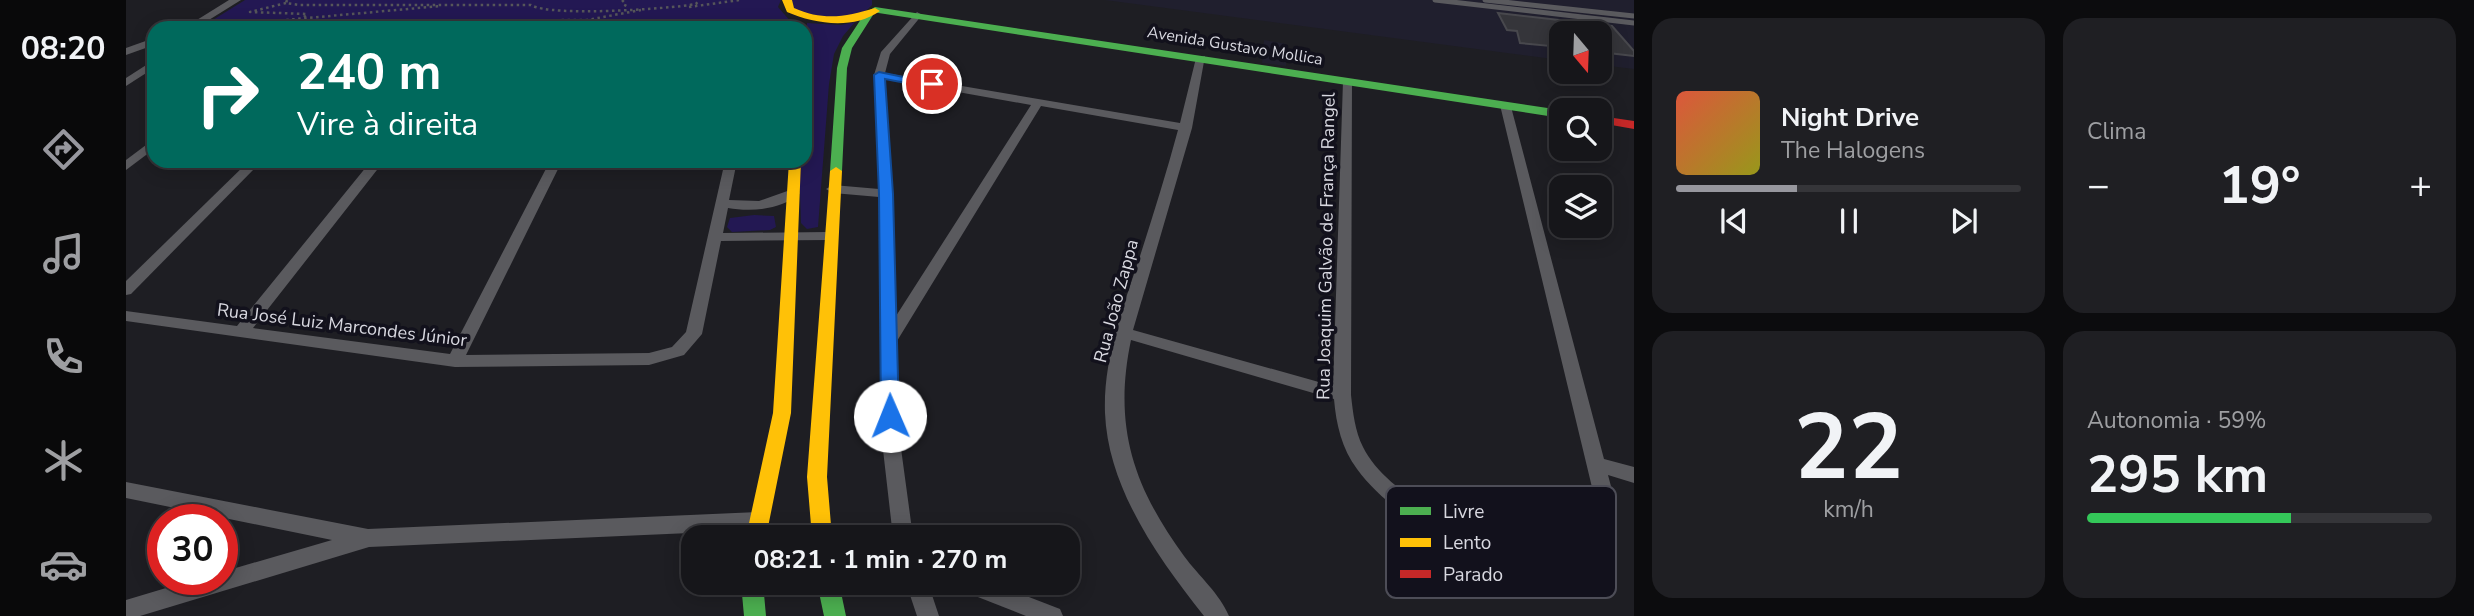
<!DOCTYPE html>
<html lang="pt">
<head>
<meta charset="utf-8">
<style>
	body { margin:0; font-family:"Nunito Sans",sans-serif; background:#1f1f23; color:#f1f3f6; height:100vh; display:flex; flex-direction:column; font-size:26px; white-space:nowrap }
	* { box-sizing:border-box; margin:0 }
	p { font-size:23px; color:#9e9fa2 }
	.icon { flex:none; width:38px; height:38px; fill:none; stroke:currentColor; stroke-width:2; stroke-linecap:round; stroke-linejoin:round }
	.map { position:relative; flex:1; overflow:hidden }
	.side { display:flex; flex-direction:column; gap:18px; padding:18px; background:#0c0c0e; width:840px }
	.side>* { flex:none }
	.top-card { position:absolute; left:21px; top:21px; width:665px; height:147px; border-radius:21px; box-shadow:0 4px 18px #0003,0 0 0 2px #353539; background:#00695c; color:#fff; overflow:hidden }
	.needle { width:46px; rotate:161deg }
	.fabs { position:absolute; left:1423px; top:21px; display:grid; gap:14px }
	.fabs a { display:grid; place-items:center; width:63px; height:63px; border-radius:14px; background:#16161a; box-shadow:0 4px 18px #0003,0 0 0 2px #353539; font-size:35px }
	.speed { position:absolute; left:21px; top:504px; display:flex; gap:14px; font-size:35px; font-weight:700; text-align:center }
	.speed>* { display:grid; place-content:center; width:91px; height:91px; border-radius:50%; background:#16161a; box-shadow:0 4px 18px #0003,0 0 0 2px #353539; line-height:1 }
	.speed .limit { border:10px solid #d22; background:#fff; color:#111 }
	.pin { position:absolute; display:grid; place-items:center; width:60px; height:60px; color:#fff; margin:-30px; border:4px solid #fff; border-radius:50%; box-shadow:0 2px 7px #0007 }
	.me { position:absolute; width:77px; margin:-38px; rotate:359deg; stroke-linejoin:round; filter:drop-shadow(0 0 5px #0008) }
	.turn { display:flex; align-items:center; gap:24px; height:147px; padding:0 35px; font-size:32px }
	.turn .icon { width:91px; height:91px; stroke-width:2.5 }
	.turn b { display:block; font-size:49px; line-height:60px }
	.big { font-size:52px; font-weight:700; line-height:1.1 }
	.side .card { flex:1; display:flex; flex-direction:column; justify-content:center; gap:10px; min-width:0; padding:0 24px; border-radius:21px; background:#1f1f23 }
	.side .dial { align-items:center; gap:0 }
	.dial b { font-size:91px; line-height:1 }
	.song { display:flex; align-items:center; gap:21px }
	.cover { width:84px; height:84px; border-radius:10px; background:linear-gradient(135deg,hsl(10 70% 55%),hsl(60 70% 35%)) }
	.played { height:7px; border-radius:4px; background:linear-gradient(90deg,#97979e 35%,#353539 35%) }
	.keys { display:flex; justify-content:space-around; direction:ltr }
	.heat { display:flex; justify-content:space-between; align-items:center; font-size:38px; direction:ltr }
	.charge { height:10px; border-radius:5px; background:linear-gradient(90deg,#34c759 59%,#353539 0) }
	.side .tiles { flex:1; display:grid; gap:18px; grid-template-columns:repeat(2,1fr) }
	.trip { position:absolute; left:555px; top:525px; width:399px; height:70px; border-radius:21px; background:#16161a; box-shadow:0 4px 18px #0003,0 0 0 2px #353539; font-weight:700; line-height:70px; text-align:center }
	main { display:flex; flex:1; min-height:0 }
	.tab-bar { display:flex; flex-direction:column; width:126px; justify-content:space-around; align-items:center; background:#09090a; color:#9e9fa2 }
	.tab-bar .icon { width:49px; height:49px }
	.tab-bar .on { color:#97979e }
	.tab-bar b { font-size:32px; color:#f1f3f6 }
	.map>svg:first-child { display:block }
	.built { fill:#201f2e }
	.green { fill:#231853 }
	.building { fill:#35353a; stroke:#48484d; stroke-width:2 }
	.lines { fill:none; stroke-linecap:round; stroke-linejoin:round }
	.path { stroke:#56565a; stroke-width:2.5; stroke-dasharray:2.5 3.5; stroke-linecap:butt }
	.lane { stroke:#5a5a5e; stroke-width:5 }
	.street { fill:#5a5a5e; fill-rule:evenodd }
	.fast { fill:#4caf50; fill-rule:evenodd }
	.slow { fill:#ffc107; fill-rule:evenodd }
	.jam { fill:#c62828; fill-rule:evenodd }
	.route { fill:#1a73e8; stroke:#114b97; stroke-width:2 }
	.labels { text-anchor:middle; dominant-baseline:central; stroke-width:7; stroke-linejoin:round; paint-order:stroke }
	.far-street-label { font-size:16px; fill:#d8d8e0; stroke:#12111c }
	.street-label { font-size:18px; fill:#d8d8e0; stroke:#12111c }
	.key { fill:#12111c; stroke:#4d4d57; stroke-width:2 }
	.key-label { font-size:19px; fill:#d8d8e0 }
</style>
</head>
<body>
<main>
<nav class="tab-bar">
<b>08:20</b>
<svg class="icon on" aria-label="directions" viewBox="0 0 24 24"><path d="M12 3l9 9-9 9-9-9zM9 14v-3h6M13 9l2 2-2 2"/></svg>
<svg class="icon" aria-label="music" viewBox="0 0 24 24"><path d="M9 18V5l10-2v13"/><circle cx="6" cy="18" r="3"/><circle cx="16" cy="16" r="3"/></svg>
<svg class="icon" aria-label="phone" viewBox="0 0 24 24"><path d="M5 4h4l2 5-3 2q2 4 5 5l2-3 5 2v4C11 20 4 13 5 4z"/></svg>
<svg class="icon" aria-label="climate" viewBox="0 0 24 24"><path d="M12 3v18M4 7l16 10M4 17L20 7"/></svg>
<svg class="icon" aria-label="car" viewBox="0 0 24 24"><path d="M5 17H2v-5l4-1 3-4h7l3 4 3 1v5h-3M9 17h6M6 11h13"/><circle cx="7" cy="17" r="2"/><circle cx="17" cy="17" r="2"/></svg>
</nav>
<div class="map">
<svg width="1508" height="616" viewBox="0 0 1508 616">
	<rect width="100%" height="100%" fill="#1e1e23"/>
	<!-- built -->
	<g class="built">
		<path d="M979,0H1508V69L1474,65V33H1435V60Z"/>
		<path d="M1138,40L1160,44V66L1136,63Z"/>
	</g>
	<!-- green -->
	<g class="green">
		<path d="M119,0H655L652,7L666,23L665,28H74Z"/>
		<path d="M665,0H746V5C728,25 693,17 670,13Z"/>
		<path d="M729,22L717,36L708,54L703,84L692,227L681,229L675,223L673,161H679L681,23L715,25Z"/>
		<path d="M628,215L648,216L650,227L644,230L606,232L601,227L604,218Z"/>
	</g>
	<!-- building -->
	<path class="building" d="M1372,13L1486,26L1508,51V56L1474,52V33H1435V47L1394,43L1391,31L1381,30Z"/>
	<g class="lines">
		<!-- path -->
		<g class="path">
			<path d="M161,0L160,3L173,5H405C424,17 543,9 570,4L573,0"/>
			<path d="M496,0L500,4L498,8"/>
			<path d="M160,3L124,12L181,14L178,17"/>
			<path d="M563,7L614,0"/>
			<path d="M119,28L159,20L315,6"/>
			<path d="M166,28L231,21L461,20L515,10"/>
		</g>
		<!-- lane -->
		<g class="lane">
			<path d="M1309,0L1508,23"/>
			<path d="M1359,0L1508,16"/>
		</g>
		<!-- street -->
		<g class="street">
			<path d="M103,0H115L70,28H58Z"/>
			<path d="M791,12L796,15L764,54L759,73L1054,123L1070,58L1079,56L1066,128L1007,330L1207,386L1217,81L1226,79L1225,395C1227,413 1229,431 1237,447C1261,495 1339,532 1391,536C1413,538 1433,535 1455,530L1471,508L1374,105L1384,103L1478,459L1508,467V483L1482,475L1491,509C1486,519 1479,533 1471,541C1463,548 1446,550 1436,552C1364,564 1274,528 1231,469C1216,449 1210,424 1208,399L1005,340C987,426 1007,486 1058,556C1072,575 1094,594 1103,616H1078C1033,559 982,489 979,413C977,358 998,305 1015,253C1028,212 1041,171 1052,130L915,106L771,341L774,441L787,537H767L756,441L753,197L707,193L700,189L707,185L753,189L748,75L755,52ZM759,79L905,105L770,316L767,194Z"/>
			<path d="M28,38V45L0,55V48Z"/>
			<path d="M28,60V68L0,86V78Z"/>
			<path d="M28,139V149L0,170V160Z"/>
			<path d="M123,161H136L5,294L0,295V281Z"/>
			<path d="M245,161H258L127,328L324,354L424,161H436L340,355L523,353L546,347L560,332L599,161H611L603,200L633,201L667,189L674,193C656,210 625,212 602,208L597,233L703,232L710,236L703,240L595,241L576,334L558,355L523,365L329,367L0,321V311L111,326Z"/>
			<path d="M0,482L242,529L632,512L639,515L642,521L639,527L632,530L243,547L14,616H0V600L70,579H96V572L206,540L0,498Z"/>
			<path d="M780,583H802L813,616H791Z"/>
			<path d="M831,583H867L934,609L937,616H900L834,590Z"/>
		</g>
		<!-- fast -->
		<g class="fast">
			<path d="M749,7L1435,110V118L746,12L744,10Z"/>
			<path d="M739,13L747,15L726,48L721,68L716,171L710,175L704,171L711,68L716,48Z"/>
			<path d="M615,583H637L640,616H618Z"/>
			<path d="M691,583H713L720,616H698Z"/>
		</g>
		<!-- slow -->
		<g class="slow">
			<path d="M656,0H666L668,8C697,21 720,17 749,8L754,11C727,30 689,24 661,12Z"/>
			<path d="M663,161H675L665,413L640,537H620L647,413Z"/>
			<path d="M710,167L716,171L701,477L706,537H686L681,477L704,171Z"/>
		</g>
		<!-- jam -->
		<path class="jam" d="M1474,116L1508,121V129L1474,123Z"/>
	</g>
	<!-- route -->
	<path class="route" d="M753,72L812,84L806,88L759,79L767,194L773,416L764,423L755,416L753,194L748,75Z"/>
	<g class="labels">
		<!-- far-street labels -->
		<g class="far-street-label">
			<text transform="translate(1109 46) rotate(9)">Avenida Gustavo Mollica</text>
		</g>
		<!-- street labels -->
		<g class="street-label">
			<text transform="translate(1200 246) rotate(-89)">Rua Joaquim Galvão de França Rangel</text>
			<text transform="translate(990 301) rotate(-75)">Rua João Zappa</text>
			<text transform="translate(216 325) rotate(7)">Rua José Luiz Marcondes Júnior</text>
		</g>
	</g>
	<!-- legend -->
	<rect x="1260" y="486" width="230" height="112" rx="10" class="key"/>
	<rect x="1274" y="507" width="31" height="8" fill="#4caf50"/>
	<rect x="1274" y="538" width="31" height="9" fill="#ffc107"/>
	<rect x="1274" y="570" width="31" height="8" fill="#c62828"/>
	<g class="key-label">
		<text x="1317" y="518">Livre</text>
		<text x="1317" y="549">Lento</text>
		<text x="1317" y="581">Parado</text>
	</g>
</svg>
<div class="fabs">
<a><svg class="needle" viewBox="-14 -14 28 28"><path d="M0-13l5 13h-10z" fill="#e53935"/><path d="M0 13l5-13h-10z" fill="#9e9fa2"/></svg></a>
<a><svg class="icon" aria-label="search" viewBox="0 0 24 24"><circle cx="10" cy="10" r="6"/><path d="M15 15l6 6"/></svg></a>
<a><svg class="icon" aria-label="layers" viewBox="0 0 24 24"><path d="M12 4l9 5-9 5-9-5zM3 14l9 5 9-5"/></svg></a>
</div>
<div class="speed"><div class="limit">30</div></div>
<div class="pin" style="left:806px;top:84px;background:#d93025"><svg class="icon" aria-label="arrive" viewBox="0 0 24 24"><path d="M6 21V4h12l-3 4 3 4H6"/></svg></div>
<svg class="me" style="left:764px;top:416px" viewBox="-20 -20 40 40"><circle r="19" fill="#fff"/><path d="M0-13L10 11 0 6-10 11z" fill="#1a73e8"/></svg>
<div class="trip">08:21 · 1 min · 270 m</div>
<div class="top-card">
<div class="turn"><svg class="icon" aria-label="right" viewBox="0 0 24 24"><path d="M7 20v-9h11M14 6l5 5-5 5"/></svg><div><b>240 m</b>Vire à direita</div></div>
</div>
</div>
<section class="side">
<div class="tiles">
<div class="card">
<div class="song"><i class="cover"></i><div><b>Night Drive</b><p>The Halogens</p></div></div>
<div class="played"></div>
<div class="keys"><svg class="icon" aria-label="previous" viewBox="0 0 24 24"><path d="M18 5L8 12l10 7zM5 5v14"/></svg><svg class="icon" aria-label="pause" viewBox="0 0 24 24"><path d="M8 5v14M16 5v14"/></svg><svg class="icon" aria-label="next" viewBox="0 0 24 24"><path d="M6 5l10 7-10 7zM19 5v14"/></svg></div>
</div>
<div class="card"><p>Clima</p>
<div class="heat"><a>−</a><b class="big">19°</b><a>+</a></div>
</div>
<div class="card dial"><b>22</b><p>km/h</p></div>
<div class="card"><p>Autonomia · 59%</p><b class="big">295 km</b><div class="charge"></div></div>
</div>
</section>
</main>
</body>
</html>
